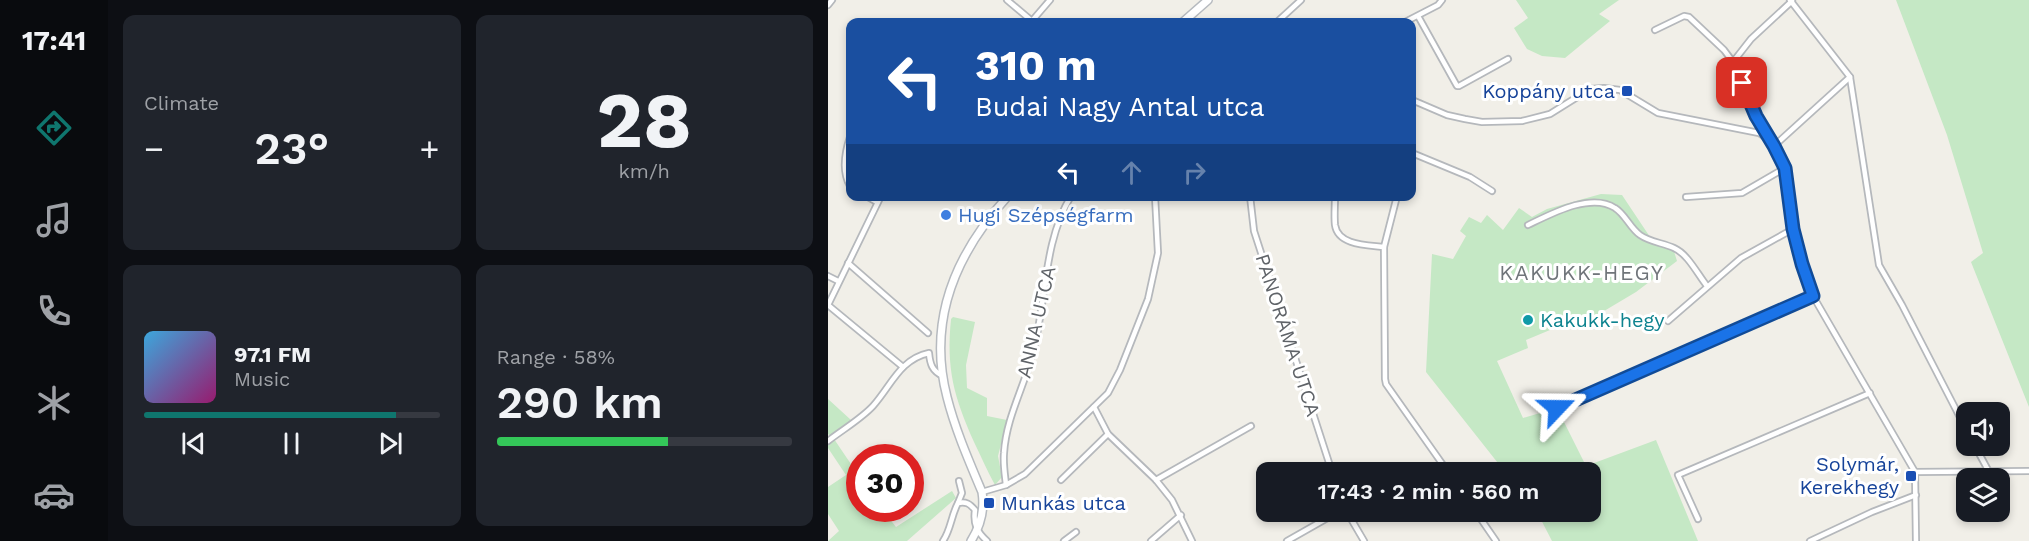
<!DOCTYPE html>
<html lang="en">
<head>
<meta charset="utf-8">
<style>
	body { margin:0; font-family:"Work Sans",sans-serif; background:#20242c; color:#f1f3f6; height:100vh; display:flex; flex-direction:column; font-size:22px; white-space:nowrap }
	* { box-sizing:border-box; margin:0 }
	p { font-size:20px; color:#9ea1a6 }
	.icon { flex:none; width:33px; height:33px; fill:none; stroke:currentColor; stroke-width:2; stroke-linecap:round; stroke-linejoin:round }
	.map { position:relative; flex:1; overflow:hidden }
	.side { display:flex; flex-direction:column; gap:15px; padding:15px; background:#0d0f14; width:720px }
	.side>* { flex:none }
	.top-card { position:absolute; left:18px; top:18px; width:570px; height:183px; border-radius:12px; box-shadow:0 3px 9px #0003; background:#1a4fa0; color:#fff; overflow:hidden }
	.buttons { position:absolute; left:1128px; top:402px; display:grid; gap:12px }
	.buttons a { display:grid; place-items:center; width:54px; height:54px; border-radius:12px; background:#171b24; box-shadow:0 3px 9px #0003; font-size:30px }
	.speed { position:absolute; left:18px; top:444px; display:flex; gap:12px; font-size:30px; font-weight:700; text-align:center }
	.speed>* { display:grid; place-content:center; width:78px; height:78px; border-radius:50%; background:#171b24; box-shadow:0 3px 9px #0003; line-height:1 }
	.speed .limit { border:9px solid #d22; background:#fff; color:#111 }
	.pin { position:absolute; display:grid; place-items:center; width:51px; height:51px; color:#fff; margin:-26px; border-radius:12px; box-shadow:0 3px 9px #0006 }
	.me { position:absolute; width:66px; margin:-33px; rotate:67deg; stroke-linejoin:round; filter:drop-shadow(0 0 4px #0008) }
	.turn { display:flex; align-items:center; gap:21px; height:126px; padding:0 30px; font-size:27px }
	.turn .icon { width:78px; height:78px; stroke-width:2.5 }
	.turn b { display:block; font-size:42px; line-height:51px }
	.lanes { display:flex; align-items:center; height:57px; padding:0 30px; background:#0003; justify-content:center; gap:30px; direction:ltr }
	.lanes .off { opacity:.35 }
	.big { font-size:45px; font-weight:600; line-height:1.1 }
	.side .tile { flex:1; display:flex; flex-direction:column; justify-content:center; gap:9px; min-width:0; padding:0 21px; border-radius:12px; background:#20242c }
	.side .dial { align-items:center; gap:0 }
	.dial b { font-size:78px; line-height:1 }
	.song { display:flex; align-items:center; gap:18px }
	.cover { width:72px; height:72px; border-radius:9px; background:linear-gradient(135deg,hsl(200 70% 55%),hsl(320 70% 35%)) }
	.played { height:6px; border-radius:3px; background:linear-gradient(90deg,#0f766e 85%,#363941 85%) }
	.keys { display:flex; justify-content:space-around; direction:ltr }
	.heat { display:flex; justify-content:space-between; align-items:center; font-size:33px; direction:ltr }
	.charge { height:9px; border-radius:4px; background:linear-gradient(90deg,#34c759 58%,#363941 0) }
	.side .tiles { flex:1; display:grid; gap:15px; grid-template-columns:repeat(2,1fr) }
	.trip { position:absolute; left:428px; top:462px; width:345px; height:60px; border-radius:12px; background:#171b24; box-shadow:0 3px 9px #0003; font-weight:600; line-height:60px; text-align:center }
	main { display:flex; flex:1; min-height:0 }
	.tabs { display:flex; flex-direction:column; width:108px; justify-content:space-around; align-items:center; background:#090b0e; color:#9ea1a6 }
	.tabs .icon { width:42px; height:42px }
	.tabs .on { color:#0f766e }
	.tabs b { font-size:27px; color:#f1f3f6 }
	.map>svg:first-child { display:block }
	.green { fill:#c5e8c5 }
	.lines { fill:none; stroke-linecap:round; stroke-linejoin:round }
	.minor-casing { stroke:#b5b8bc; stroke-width:8 }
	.secondary-casing { stroke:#b6babf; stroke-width:10 }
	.minor { stroke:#fff; stroke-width:4.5 }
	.secondary { stroke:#fff; stroke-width:7 }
	.route-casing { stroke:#114b97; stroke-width:15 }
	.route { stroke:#1a73e8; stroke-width:10 }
	.transit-dot { fill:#1a4fb4; stroke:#fff; stroke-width:2 }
	.shop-dot { fill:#3f7fe0; stroke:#fff; stroke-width:2 }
	.culture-dot { fill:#0f9aa8; stroke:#fff; stroke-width:2 }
	.labels { text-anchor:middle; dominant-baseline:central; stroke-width:6; stroke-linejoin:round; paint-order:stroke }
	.transit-label { font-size:20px; fill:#164399; stroke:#fff; text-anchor:end }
	.shop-label { font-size:20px; fill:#366cbe; stroke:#fff; text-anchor:start }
	.culture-label { font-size:20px; fill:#0d838f; stroke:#fff; text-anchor:start }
	.street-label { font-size:20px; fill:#5f6368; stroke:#fff }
	.neighbourhood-label { font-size:21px; letter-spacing:1.5px; fill:#70757a; stroke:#fff }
</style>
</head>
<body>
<main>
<nav class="tabs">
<b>17:41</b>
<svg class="icon on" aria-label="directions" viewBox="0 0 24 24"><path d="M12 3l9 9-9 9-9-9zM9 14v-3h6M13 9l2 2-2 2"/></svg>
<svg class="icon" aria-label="music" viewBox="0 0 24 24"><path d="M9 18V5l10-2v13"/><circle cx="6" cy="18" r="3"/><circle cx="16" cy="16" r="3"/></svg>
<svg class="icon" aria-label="phone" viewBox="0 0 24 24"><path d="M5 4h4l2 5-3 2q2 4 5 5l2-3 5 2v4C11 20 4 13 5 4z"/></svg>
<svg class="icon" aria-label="climate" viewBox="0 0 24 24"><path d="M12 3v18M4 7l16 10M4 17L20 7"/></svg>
<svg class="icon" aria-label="car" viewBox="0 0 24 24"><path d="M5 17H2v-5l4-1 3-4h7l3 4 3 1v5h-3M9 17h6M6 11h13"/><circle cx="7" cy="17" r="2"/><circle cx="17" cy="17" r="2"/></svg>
</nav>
<section class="side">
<div class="tiles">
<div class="tile"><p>Climate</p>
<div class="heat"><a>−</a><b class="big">23°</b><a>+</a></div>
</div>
<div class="tile dial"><b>28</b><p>km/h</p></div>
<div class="tile">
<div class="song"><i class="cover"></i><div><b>97.1 FM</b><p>Music</p></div></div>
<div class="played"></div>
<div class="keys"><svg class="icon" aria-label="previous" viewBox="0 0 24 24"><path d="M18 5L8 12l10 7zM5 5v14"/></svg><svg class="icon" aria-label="pause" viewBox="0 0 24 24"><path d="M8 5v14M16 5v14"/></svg><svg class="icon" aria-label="next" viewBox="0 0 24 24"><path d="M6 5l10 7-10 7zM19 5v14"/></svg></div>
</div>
<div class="tile"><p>Range · 58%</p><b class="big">290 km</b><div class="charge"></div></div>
</div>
</section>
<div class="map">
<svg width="1201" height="541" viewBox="0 0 1201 541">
	<rect width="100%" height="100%" fill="#f1efe8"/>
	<!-- green -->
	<g class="green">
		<path d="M688,0H791L771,14L782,21L737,58L714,56L699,49L686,28L700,18Z"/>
		<path d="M1068,0H1201V407L1143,262L1155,253L1119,135Z"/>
		<path d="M773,194L794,195L822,237L844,245L849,261L808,292L761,320L758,315L698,340L700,348L669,361L695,418L729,408L758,466L828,440L870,541H724L709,512H762V472H677L598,372L604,254L625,259L638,236L632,231L641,217L653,223L659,215L675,230L691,208L704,217L719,209Z"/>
		<path d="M125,317L147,322L138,365L139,388L159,398V416L179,420L170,456L174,477L167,485C159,471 153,456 146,442C126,397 118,369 123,319Z"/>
		<path d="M0,399L23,420L4,437L6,439L31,476L32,508L54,509L68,527L124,491L128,498L79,541H0L11,531L0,514V487L18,475L0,448V444L6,439L0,434Z"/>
	</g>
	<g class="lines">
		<defs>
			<g id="minor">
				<path d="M179,0L204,21"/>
				<path d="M962,0L1022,77L1051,265L1074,305L1138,429"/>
				<path d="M0,5L4,0"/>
				<path d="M590,16L629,86H631L680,59"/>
				<path d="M203,22L222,0"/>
				<path d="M449,22L473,0"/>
				<path d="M577,22L610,5L614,0"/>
				<path d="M827,30L856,16L861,17L896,50L905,62L922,105L957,168L965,229L974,264L985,296L1087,472L1088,541"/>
				<path d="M905,62L923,39L964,1"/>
				<path d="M584,100L619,115L637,119L654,122L694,121L722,114L762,89L776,88L792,90L830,113L931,133L940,139"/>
				<path d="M22,137C17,152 14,172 22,186"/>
				<path d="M946,146L1022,77"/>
				<path d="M584,153L642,177L664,191"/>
				<path d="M38,196L49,202"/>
				<path d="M53,196L0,305L75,367"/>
				<path d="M422,196L426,231L504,472"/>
				<path d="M507,196C507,206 506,216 507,225C510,246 541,245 556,247"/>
				<path d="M569,196L556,247L557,379L558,384L620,472"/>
				<path d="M858,197L914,193L957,168"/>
				<path d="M700,225C723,214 763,192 787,208C797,214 802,228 812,235C822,242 835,243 846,248C860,254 870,275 879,286"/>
				<path d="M20,263L100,333"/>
				<path d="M0,276L10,281"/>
				<path d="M840,321L913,258L965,229"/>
				<path d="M266,407L280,434L328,480L344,500L364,541"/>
				<path d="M729,408L985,296"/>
				<path d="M0,441C14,430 33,419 45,406C63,386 72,359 101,353C102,364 104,371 115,376"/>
				<path d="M1147,446L1160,470"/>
				<path d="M1087,472L1201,471"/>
				<path d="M233,480L280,434"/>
				<path d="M328,480L423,426"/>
				<path d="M178,485C177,475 175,464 176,453C178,419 195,389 204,356C219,304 214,244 243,196"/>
				<path d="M154,492L178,485L197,474L280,393L292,370L320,299L330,253L327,196"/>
				<path d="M130,503L134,493L131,481"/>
				<path d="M519,512L536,541"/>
				<path d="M648,512L668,541"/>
				<path d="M870,519L850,475L1042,393"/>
				<path d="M115,541C123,529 123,516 130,503C138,501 142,504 147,510C145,524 149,532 159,541"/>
				<path d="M236,541L248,532"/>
				<path d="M323,541L353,515"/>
				<path d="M459,541L510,512"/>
				<path d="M982,541L1044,512L1088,495"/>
			</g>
			<g id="secondary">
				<path d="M355,22L380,0"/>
				<path d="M143,541C153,525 157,510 154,492C141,461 127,429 119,397C99,320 128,253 180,196"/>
			</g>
		</defs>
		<!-- minor casing -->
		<use href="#minor" class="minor-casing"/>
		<!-- secondary casing -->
		<use href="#secondary" class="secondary-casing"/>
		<!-- minor -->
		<use href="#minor" class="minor"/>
		<!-- secondary -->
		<use href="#secondary" class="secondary"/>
	</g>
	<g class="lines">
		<defs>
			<path id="route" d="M729,408L985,296L974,264L965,229L957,168L946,146L928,116L914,83"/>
		</defs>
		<!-- route casing -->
		<use href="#route" class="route-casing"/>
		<!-- route -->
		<use href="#route" class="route"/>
	</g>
	<!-- markers -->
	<g class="transit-dot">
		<rect x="793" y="85" width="12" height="12" rx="3"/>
		<rect x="1077" y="470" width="12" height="12" rx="3"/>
		<rect x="155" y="497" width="12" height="12" rx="3"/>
	</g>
	<circle class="shop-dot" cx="118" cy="215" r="6"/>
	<circle class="culture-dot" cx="700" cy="320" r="6"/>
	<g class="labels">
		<!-- transit labels -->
		<g class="transit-label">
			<text x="787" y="91">Koppány utca</text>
			<text x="1071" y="464">Solymár,<tspan x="1071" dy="23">Kerekhegy</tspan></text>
			<text x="173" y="503" text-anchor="start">Munkás utca</text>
		</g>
		<!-- shop labels -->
		<g class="shop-label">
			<text x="130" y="215">Hugi Szépségfarm</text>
		</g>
		<!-- culture labels -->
		<g class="culture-label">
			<text x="712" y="320">Kakukk-hegy</text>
		</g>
		<!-- street labels -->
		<g class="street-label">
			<text transform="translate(208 322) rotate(-77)">ANNA UTCA</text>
			<text transform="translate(460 335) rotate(72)">PANORÁMA UTCA</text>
		</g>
		<!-- neighbourhood labels -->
		<g class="neighbourhood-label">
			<text x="754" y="272">KAKUKK-HEGY</text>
		</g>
	</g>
</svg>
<div class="buttons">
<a><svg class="icon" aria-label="sound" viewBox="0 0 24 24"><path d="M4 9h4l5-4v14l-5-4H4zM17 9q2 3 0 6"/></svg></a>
<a><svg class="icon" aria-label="layers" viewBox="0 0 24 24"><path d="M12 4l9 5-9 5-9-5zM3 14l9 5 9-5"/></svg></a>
</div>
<div class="speed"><div class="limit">30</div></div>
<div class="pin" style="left:914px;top:83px;background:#d93025"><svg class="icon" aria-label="arrive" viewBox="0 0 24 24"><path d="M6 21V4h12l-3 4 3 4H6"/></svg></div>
<svg class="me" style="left:729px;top:408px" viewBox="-20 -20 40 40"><path d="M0-17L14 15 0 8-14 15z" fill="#1a73e8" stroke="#fff" stroke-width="4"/></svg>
<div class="trip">17:43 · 2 min · 560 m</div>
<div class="top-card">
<div class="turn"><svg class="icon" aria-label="left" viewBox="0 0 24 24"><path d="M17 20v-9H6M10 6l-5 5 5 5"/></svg><div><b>310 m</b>Budai Nagy Antal utca</div></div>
<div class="lanes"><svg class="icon" aria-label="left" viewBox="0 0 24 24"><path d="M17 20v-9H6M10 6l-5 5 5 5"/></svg><svg class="icon off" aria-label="ahead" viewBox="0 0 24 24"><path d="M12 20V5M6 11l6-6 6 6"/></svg><svg class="icon off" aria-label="right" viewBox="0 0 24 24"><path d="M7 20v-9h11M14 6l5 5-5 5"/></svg></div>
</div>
</div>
</main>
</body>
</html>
